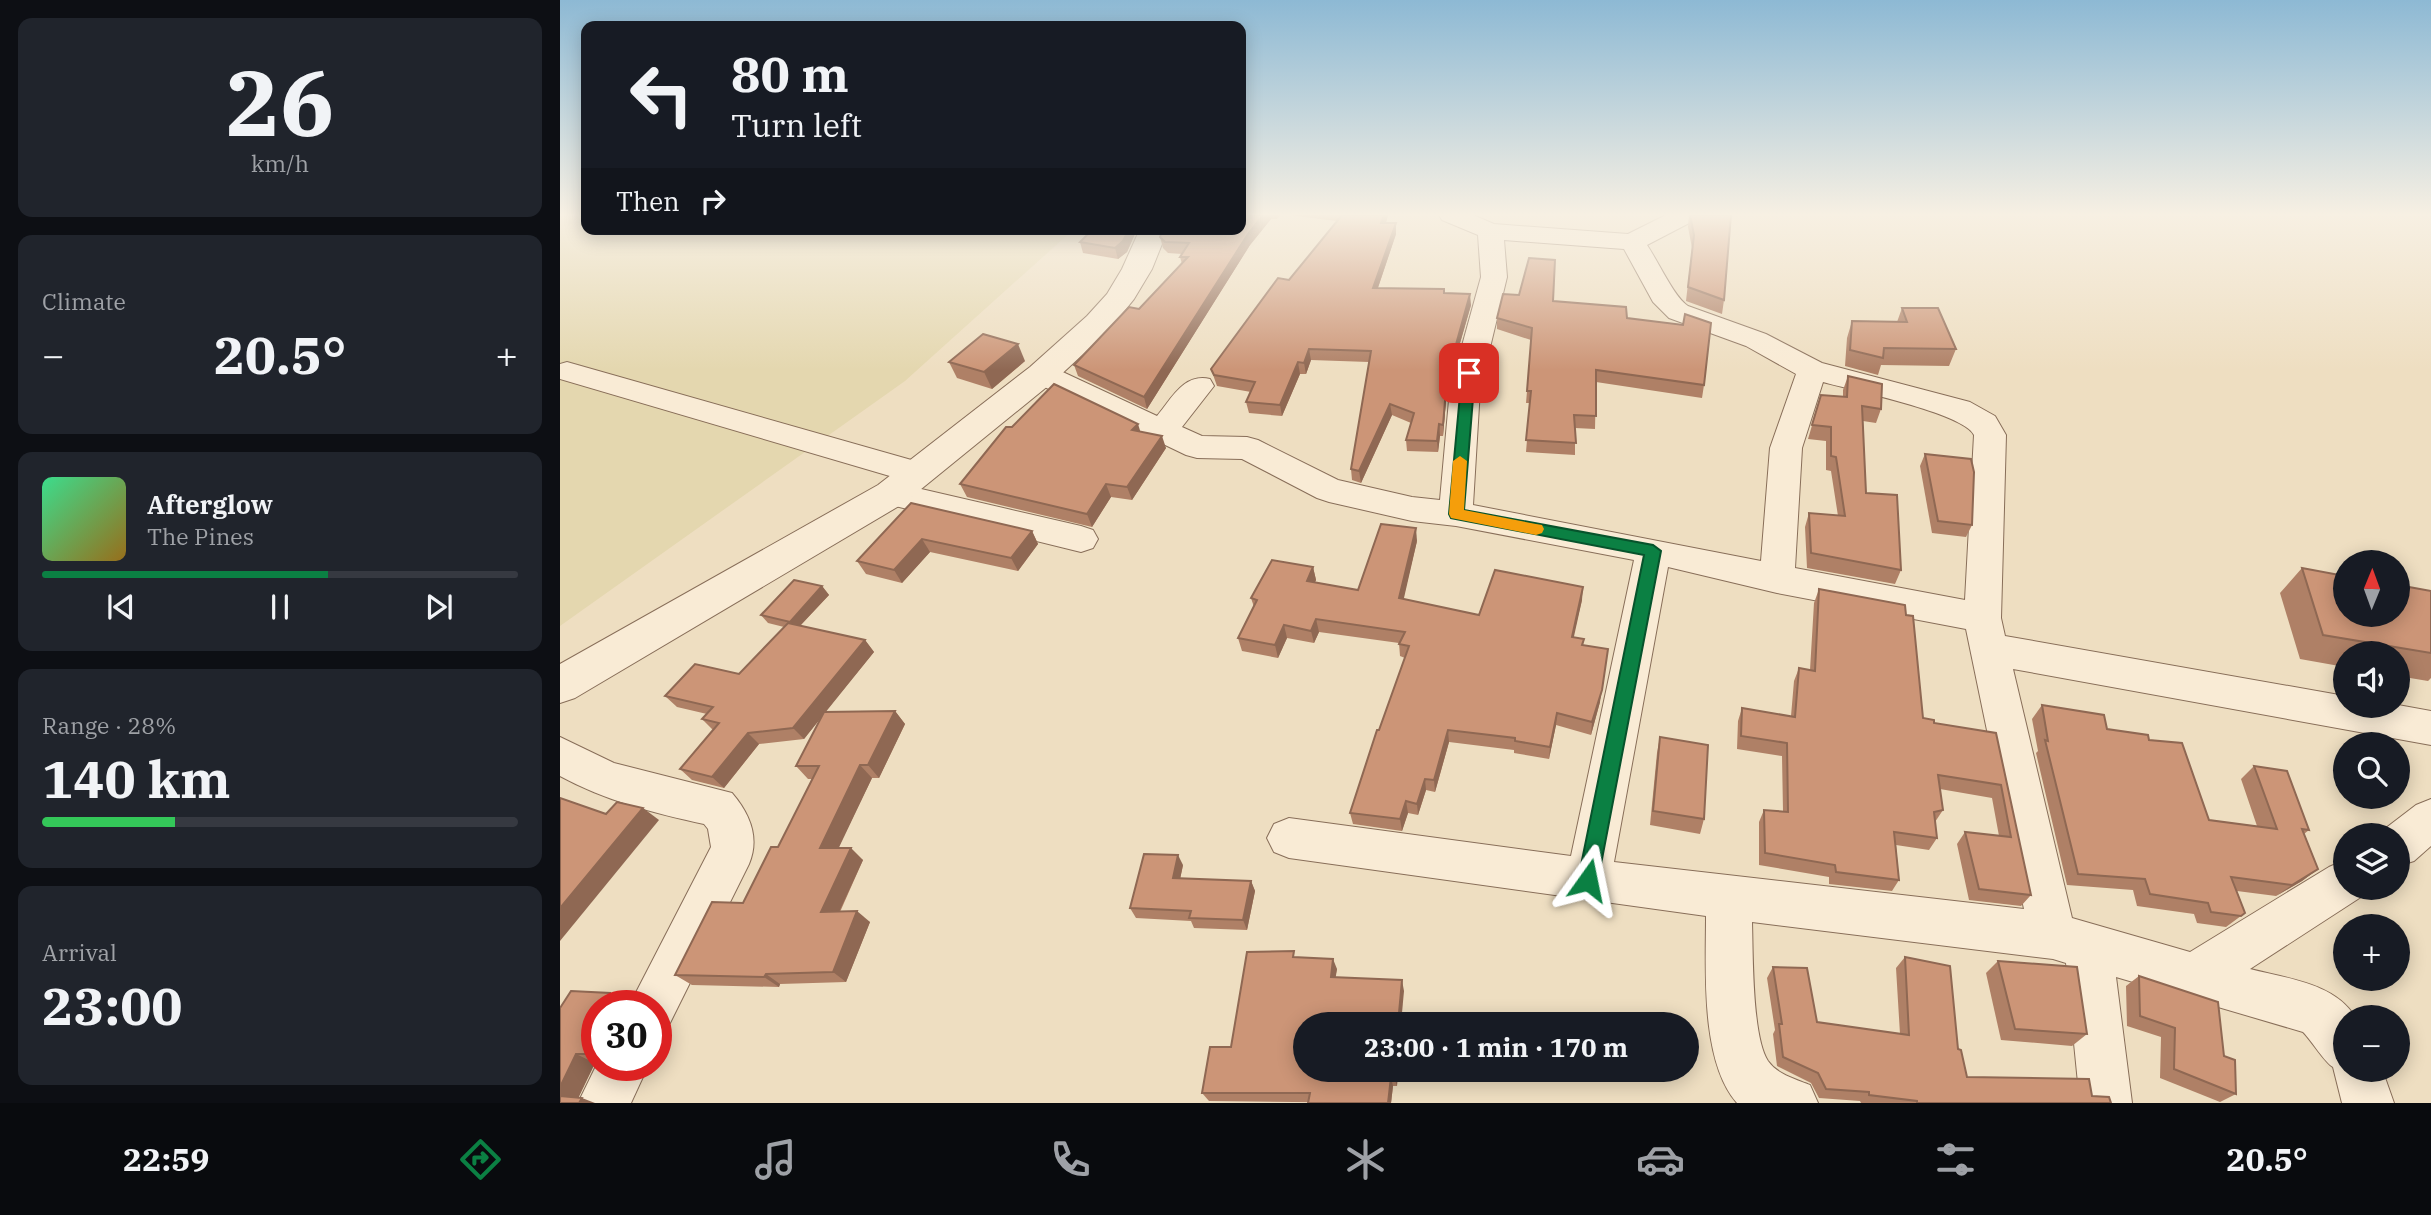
<!DOCTYPE html>
<html lang="en">
<head>
<meta charset="utf-8">
<style>
	body { margin:0; font-family:"IBM Plex Serif",serif; background:#20242c; color:#f1f3f6; height:100vh; display:flex; flex-direction:column; font-size:26px; white-space:nowrap }
	* { box-sizing:border-box; margin:0 }
	p { font-size:23px; color:#9ea1a6 }
	.icon { flex:none; width:38px; height:38px; fill:none; stroke:currentColor; stroke-width:2; stroke-linecap:round; stroke-linejoin:round }
	.map { position:relative; flex:1; overflow:hidden }
	.details { display:flex; flex-direction:column; gap:18px; padding:18px; background:#0d0f14; width:560px }
	.details>* { flex:none }
	.hud { position:absolute; left:21px; top:21px; width:665px; height:214px; border-radius:14px; box-shadow:0 4px 18px #0003; background:#171b24; color:#f1f3f6; overflow:hidden }
	.needle { width:46px; rotate:1deg }
	.controls { position:absolute; left:1773px; top:550px; display:grid; gap:14px }
	.controls a { display:grid; place-items:center; width:77px; height:77px; border-radius:50%; background:#171b24; box-shadow:0 4px 18px #0003; font-size:35px }
	.speed { position:absolute; left:21px; top:990px; display:flex; gap:14px; font-size:35px; font-weight:700; text-align:center }
	.speed>* { display:grid; place-content:center; width:91px; height:91px; border-radius:50%; background:#171b24; box-shadow:0 4px 18px #0003; line-height:1 }
	.speed .limit { border:10px solid #d22; background:#fff; color:#111 }
	.pin { position:absolute; display:grid; place-items:center; width:60px; height:60px; color:#fff; margin:-30px; border-radius:14px; box-shadow:0 4px 10px #0006 }
	.me { position:absolute; width:77px; margin:-38px; rotate:12deg; stroke-linejoin:round; filter:drop-shadow(0 0 5px #0008) }
	.turn { display:flex; align-items:center; gap:24px; height:147px; padding:0 35px; font-size:32px }
	.turn .icon { width:91px; height:91px; stroke-width:2.5 }
	.turn b { display:block; font-size:49px; line-height:60px }
	.then { display:flex; align-items:center; height:66px; padding:0 35px; background:#0003; gap:14px; font-size:26px }
	.big { font-size:52px; font-weight:700; line-height:1.1 }
	.details .widget { flex:1; display:flex; flex-direction:column; justify-content:center; gap:10px; min-width:0; padding:0 24px; border-radius:14px; background:#20242c }
	.details .dial { align-items:center; gap:0 }
	.dial b { font-size:91px; line-height:1 }
	.song { display:flex; align-items:center; gap:21px }
	.cover { width:84px; height:84px; border-radius:10px; background:linear-gradient(135deg,hsl(150 70% 55%),hsl(40 70% 35%)) }
	.played { height:7px; border-radius:4px; background:linear-gradient(90deg,#0b8043 60%,#363941 60%) }
	.keys { display:flex; justify-content:space-around; direction:ltr }
	.heat { display:flex; justify-content:space-between; align-items:center; font-size:38px; direction:ltr }
	.charge { height:10px; border-radius:5px; background:linear-gradient(90deg,#34c759 28%,#363941 0) }
	.trip { position:absolute; left:733px; top:1012px; width:406px; height:70px; border-radius:35px; background:#171b24; box-shadow:0 4px 18px #0003; font-weight:700; line-height:70px; text-align:center }
	.dock { display:flex; height:112px; justify-content:space-around; align-items:center; background:#090b0e; color:#9ea1a6 }
	.dock .icon { width:49px; height:49px }
	.dock .active { color:#0b8043 }
	.dock b { font-size:32px; color:#f1f3f6 }
	main { display:flex; flex:1; min-height:0 }
	.map>svg:first-child { display:block }
	.farmland { fill:#e4d7af }
	.lines { fill:none; stroke-linecap:round; stroke-linejoin:round }
	.minor-casing { stroke:#886e59; stroke-width:2 }
	.tertiary-casing { stroke:#886e59; stroke-width:2 }
	.minor { fill:#f9ebd5; fill-rule:evenodd }
	.tertiary { fill:#f9ebd5; fill-rule:evenodd }
	.wall { fill:#af8066 }
	.shaded-wall { fill:#8f6853 }
	.building { fill:#cc9577; stroke:#8f6853; stroke-width:2 }
	.route { fill:#0b8043; stroke:#07532c; stroke-width:2 }
	.slow { fill:#f59e0b }
</style>
</head>
<body>
<main>
<section class="details">
<div class="widget dial"><b>26</b><p>km/h</p></div>
<div class="widget"><p>Climate</p>
<div class="heat"><a>−</a><b class="big">20.5°</b><a>+</a></div>
</div>
<div class="widget">
<div class="song"><i class="cover"></i><div><b>Afterglow</b><p>The Pines</p></div></div>
<div class="played"></div>
<div class="keys"><svg class="icon" aria-label="previous" viewBox="0 0 24 24"><path d="M18 5L8 12l10 7zM5 5v14"/></svg><svg class="icon" aria-label="pause" viewBox="0 0 24 24"><path d="M8 5v14M16 5v14"/></svg><svg class="icon" aria-label="next" viewBox="0 0 24 24"><path d="M6 5l10 7-10 7zM19 5v14"/></svg></div>
</div>
<div class="widget"><p>Range · 28%</p><b class="big">140 km</b><div class="charge"></div></div>
<div class="widget"><p>Arrival</p><b class="big">23:00</b></div>
</section>
<div class="map">
<svg width="1871" height="1103" viewBox="0 0 1871 1103">
	<rect width="100%" height="100%" fill="#eedec1"/>
	<!-- farmland -->
	<path class="farmland" d="M0,215H26V229H514L345,381L0,626Z"/>
	<g class="lines">
		<defs>
			<g id="minor">
				<path d="M879,215H913L934,224L1068,234L1106,215H1138L1135,220L1087,245C1098,261 1114,297 1128,306L1206,334L1262,363L1410,402L1435,416L1446,435L1441,618L1445,636L1785,696V705H1838L1871,711V745L1453,669L1512,918L1630,952L1769,867L1785,860V887H1805L1801,897L1690,969C1725,978 1775,983 1795,1017H1785V1069H1822L1834,1103H1782L1773,1067C1765,1063 1752,1041 1743,1032L1556,977L1572,1103H1520L1506,963L1493,959L1192,922C1193,953 1192,1037 1208,1061C1218,1075 1236,1079 1250,1085L1258,1103H1177C1140,1061 1146,969 1146,916L729,858L714,852L707,838L714,824L729,818L1011,856L1074,560L896,526L852,521L769,502L757,498L682,459L637,458L626,455L472,381L467,374L472,367L482,365L492,367L597,416C612,398 624,373 650,379L654,386L622,427L642,436L687,437L698,440L778,480L852,497L880,500L890,389L921,277L918,235L882,220ZM944,240L1064,249L1093,302L1109,318L1186,346L1236,374L1210,448L1201,561L913,505L920,389L947,277ZM1263,382C1291,390 1404,413 1414,435L1405,600L1235,568L1242,448ZM1108,567L1217,593L1406,629L1464,909L1054,862Z"/>
				<path d="M7,362L369,465L373,473L369,481L357,484L0,379V364Z"/>
				<path d="M331,482L521,526L533,530L538,539L533,548L521,552L319,502L314,494L319,486Z"/>
				<path d="M0,737L54,763L172,793C190,814 200,838 189,864L110,1023L96,1029V1006H69L151,847L148,829L144,824C94,813 46,801 0,776Z"/>
				<path d="M1871,799V846L1854,861L1838,866V835H1821L1822,831L1856,805Z"/>
				<path d="M37,1064L88,1066L71,1103H18Z"/>
			</g>
			<path id="tertiary" d="M580,229H608L592,269L574,299L549,330L494,381L344,503L15,698L0,703V664L318,485L470,367L527,316L547,294L562,269Z"/>
		</defs>
		<!-- minor casing -->
		<use href="#minor" class="minor-casing"/>
		<!-- tertiary casing -->
		<use href="#tertiary" class="tertiary-casing"/>
		<!-- minor -->
		<use href="#minor" class="minor"/>
		<!-- tertiary -->
		<use href="#tertiary" class="tertiary"/>
	</g>
	<!-- wall -->
	<g class="wall">
		<path d="M681,215H720L717,219H711L690,245L587,409L518,376L514,365L579,309L622,264L620,257L622,254L608,253L603,248L600,237Z"/>
		<path d="M728,215H828L826,223L836,234L818,288L884,293L911,305L887,388L883,436H880L878,452L847,451L846,440L851,423L832,415L801,483L792,480L791,469L809,362L751,360L746,374H740L722,416L689,413L686,402L691,392L657,386L651,369L729,280L777,221Z"/>
		<path d="M1129,215H1171L1164,300L1162,314L1126,301L1132,248L1128,227Z"/>
		<path d="M527,229H577L567,252L558,259L523,253L520,242L528,233Z"/>
		<path d="M1342,308L1396,349L1389,366L1321,365L1318,375L1285,366L1287,338L1292,321L1337,322Z"/>
		<path d="M937,318H1067L1144,385L1142,398L1036,382L1035,429L1015,428V455L966,452L970,403H966L967,391L971,340L937,329Z"/>
		<path d="M465,361L432,389L397,378L389,362Z"/>
		<path d="M1288,376L1321,409L1316,423L1303,421L1306,493L1341,570L1335,584L1247,568L1245,527L1249,513L1278,516L1271,471L1266,470V441L1248,439L1261,395L1283,397V390Z"/>
		<path d="M452,427L580,432L606,448L572,500L551,497L532,527L407,497L400,484Z"/>
		<path d="M1365,454L1412,525L1406,537L1372,533L1360,466Z"/>
		<path d="M351,503L472,531L478,544L458,571L370,552L342,583L306,574L297,561Z"/>
		<path d="M857,541L843,599L919,615L1022,600L1013,637L1024,639L1023,645L1040,702L1031,735L996,725L989,759L954,753V750L889,742L875,792L866,790L858,815L848,813L842,831L793,824L790,813L845,658L840,656L839,643L759,632L754,643L727,638L718,658L682,651L678,638L694,607L691,598L753,567L756,580L755,582L798,590Z"/>
		<path d="M1742,568L1871,591V678L1868,681L1838,676V653H1785V667L1740,659L1720,593Z"/>
		<path d="M262,586L269,595L240,626L305,640L314,652L265,712L335,711L345,724L319,778H312L278,848L303,860L280,912L310,922L286,982L220,984L219,987L132,985L115,975L183,903L218,847L253,779H248L236,766L262,716L244,739L199,744L164,788L132,780L120,769L153,730L142,719L147,714L117,707L105,696L179,674L224,627L208,623L201,615Z"/>
		<path d="M1259,589L1363,718L1374,723L1436,733L1471,895L1461,906L1409,900L1397,844L1405,832L1439,836L1432,798L1380,789L1383,810L1375,822L1377,838L1369,850L1336,845L1339,880L1332,891L1269,884V877L1199,865V822L1204,810L1223,811L1222,756L1177,749L1178,721L1182,708L1231,716L1234,681L1239,668L1250,670L1254,603Z"/>
		<path d="M1482,705L1547,729L1589,740L1649,820L1697,826L1681,779L1694,766L1749,830L1744,834L1758,869L1742,881L1716,896L1677,891L1685,913L1666,927L1637,923L1634,914L1577,906L1573,890L1507,885L1476,753L1478,751L1472,719Z"/>
		<path d="M1100,737L1144,819L1140,834L1090,825L1097,753Z"/>
		<path d="M623,865L620,879L691,881L695,891L687,930L634,928L631,921L576,918L570,908Z"/>
		<path d="M736,957L777,969L775,978L844,991L746,1069H838L837,1086H833L831,1103L649,1101L642,1093L671,1047Z"/>
		<path d="M1345,957L1398,1049L1407,1077L1532,1096L1551,1103H1301L1300,1101L1259,1098L1251,1083L1217,1066L1213,1034L1215,1030L1207,978L1213,967L1257,1022L1340,1034L1336,968Z"/>
		<path d="M1438,961L1527,1034L1512,1046L1441,1040L1426,973Z"/>
		<path d="M1579,976L1664,1056L1676,1094L1660,1102L1600,1078L1601,1037L1567,1026L1566,986Z"/>
		<path d="M50,993L62,999L37,1006V1063H35L18,1097L0,1103V1008Z"/>
	</g>
	<!-- shaded-wall -->
	<g class="shaded-wall">
		<path d="M703,215H710L711,219L690,245L587,409L584,397L688,234Z"/>
		<path d="M824,215H828L822,234L821,223Z"/>
		<path d="M836,223V234L814,299L813,288Z"/>
		<path d="M569,229H577L567,252L558,259L555,248Z"/>
		<path d="M910,294L911,305L887,388L883,436V425L887,377Z"/>
		<path d="M458,344L465,361L432,389L424,372Z"/>
		<path d="M749,349L751,360L746,374L744,363Z"/>
		<path d="M738,362L740,374L722,416L720,405Z"/>
		<path d="M830,404L832,415L801,483L799,471Z"/>
		<path d="M578,424L582,437L572,430Z"/>
		<path d="M879,424L880,436L878,452L877,441Z"/>
		<path d="M602,436L606,448L572,500L567,487Z"/>
		<path d="M546,484L551,497L532,527L527,514Z"/>
		<path d="M856,528L857,541L841,611L839,598Z"/>
		<path d="M472,531L478,544L458,571L451,558Z"/>
		<path d="M362,539L370,552L342,583L334,570Z"/>
		<path d="M753,567L756,580L749,594L747,581Z"/>
		<path d="M262,586L269,595L236,630L230,622Z"/>
		<path d="M1023,587L1022,600L1011,650L1012,637Z"/>
		<path d="M756,619L759,632L754,643L751,631Z"/>
		<path d="M724,625L727,638L718,658L715,645Z"/>
		<path d="M305,640L314,652L244,739L233,728Z"/>
		<path d="M1048,649L1040,702L1031,735L1032,722Z"/>
		<path d="M335,711L345,724L319,778L308,765Z"/>
		<path d="M997,713L996,725L989,759L990,747Z"/>
		<path d="M888,730L889,742L875,792L874,780Z"/>
		<path d="M188,733L199,744L164,788L152,777Z"/>
		<path d="M300,765L312,778L273,860L260,848Z"/>
		<path d="M865,779L866,790L858,815L857,804Z"/>
		<path d="M846,801L848,813L842,831L840,819Z"/>
		<path d="M83,808L99,820L0,941V908Z"/>
		<path d="M291,848L303,860L274,923L261,912Z"/>
		<path d="M618,855L623,865L618,889L613,878Z"/>
		<path d="M1758,869L1742,881L1716,896L1732,885Z"/>
		<path d="M691,881L695,891L687,930L683,920Z"/>
		<path d="M297,911L310,922L286,982L273,972Z"/>
		<path d="M773,959L777,969L774,988L771,977Z"/>
		<path d="M206,974L220,984L219,987L204,977Z"/>
		<path d="M842,980L844,991L841,1024H838Z"/>
		<path d="M50,993L68,1002L70,999L83,1006H65L49,997Z"/>
		<path d="M16,1054L35,1063L16,1103L0,1097V1087Z"/>
		<path d="M835,1069H838L837,1086L834,1077Z"/>
		<path d="M831,1077L833,1086L831,1103H828Z"/>
		<path d="M22,1098L35,1103H19Z"/>
	</g>
	<!-- building -->
	<g class="building">
		<path d="M681,215H703L688,234L584,397L514,365L569,307L579,309L628,257H620L629,243L605,242L600,237L603,229H681Z"/>
		<path d="M782,215H824L821,223H836L813,288L884,289V293L910,294L887,377L883,425L879,424L877,441L846,440L854,413L830,404L799,471L791,469L811,351L749,349L744,363L738,362L720,405L686,402L695,382L654,375L651,369L718,278L729,280Z"/>
		<path d="M1130,215H1171L1164,300L1128,287L1134,235Z"/>
		<path d="M533,229H569L563,241L555,248L520,242Z"/>
		<path d="M969,258L995,260L993,301L1066,307L1067,318L1123,325L1125,314L1151,323L1144,385L1036,370V416L1014,415L1016,443L966,440L971,391H967L972,328L937,318L943,294L959,295Z"/>
		<path d="M1342,308H1378L1396,349L1324,348L1323,358L1290,350L1292,321L1347,322Z"/>
		<path d="M423,334L458,344L424,372L389,362Z"/>
		<path d="M1288,376L1322,384L1321,409L1302,406L1306,493L1337,495L1341,570L1251,553L1249,513L1285,516L1276,457L1271,456V427L1252,425L1261,395L1287,397Z"/>
		<path d="M494,384L578,424L572,430L602,436L567,487L546,484L527,514L400,484L446,427H452Z"/>
		<path d="M1365,454L1411,459L1414,472L1412,525L1378,521Z"/>
		<path d="M351,503L472,531L451,558L362,539L334,570L297,561Z"/>
		<path d="M821,524L856,528L839,598L919,615L935,570L1023,587L1012,637L1024,639L1022,645L1048,649L1042,690L1032,722L997,713L990,747L955,741V738L888,730L874,780L865,779L857,804L846,801L840,819L790,813L817,730H819L849,646L839,644L845,632L756,619L751,631L724,625L715,645L678,638L697,600L691,598L712,560L753,567L747,581L798,590Z"/>
		<path d="M1742,568L1785,576V614H1838V585L1871,591V653L1763,635Z"/>
		<path d="M234,580L262,586L230,622L201,615Z"/>
		<path d="M1259,589L1345,605L1346,615L1353,616L1363,718L1374,720V723L1436,733L1471,895L1419,889L1405,832L1451,837L1441,785L1378,775L1383,810L1374,812L1377,838L1334,832L1339,880L1276,872L1275,865L1205,853L1204,810L1228,812L1227,743L1181,736L1182,708L1235,717L1239,668L1255,671Z"/>
		<path d="M228,623L305,640L233,728L188,733L152,777L120,769L159,723L142,719L153,707L105,696L135,664L179,674Z"/>
		<path d="M1482,705L1544,715L1547,729L1588,735L1589,740L1622,743L1649,820L1717,829L1694,766L1727,771L1749,830L1742,829L1758,869L1732,885L1671,877L1685,913L1681,916L1651,912L1648,903L1590,894L1585,879L1518,874L1485,740L1488,741Z"/>
		<path d="M335,711L308,765H300L260,848H291L261,912L297,911L273,972L206,974L204,977L115,975L152,902L183,903L211,847H218L259,766H236L264,712Z"/>
		<path d="M1100,737L1148,745L1144,819L1093,811Z"/>
		<path d="M0,798L46,814L57,802L83,808L0,908Z"/>
		<path d="M584,854L618,855L613,878L691,881L683,920L629,918L631,911L570,908Z"/>
		<path d="M734,951L733,957L773,959L771,977L842,980L838,1024H746V1069H835L834,1077H831L828,1103H748L750,1093H642L650,1047H671L687,952Z"/>
		<path d="M1345,957L1390,966L1398,1049L1401,1050L1407,1077L1529,1079L1532,1096L1549,1097L1551,1103H1357V1101L1309,1095V1092L1266,1089L1258,1073L1223,1057L1219,1024H1222L1213,967L1247,968L1257,1022L1349,1035Z"/>
		<path d="M1438,961L1517,967L1527,1034L1455,1029Z"/>
		<path d="M1579,976L1658,1002L1664,1056L1675,1060L1676,1094L1614,1069L1615,1028L1580,1016Z"/>
		<path d="M11,991L50,993L49,997L52,999H70L66,1006H37V1054H16L0,1087V1008Z"/>
		<path d="M0,1096L22,1098L19,1103H0Z"/>
	</g>
	<!-- sky -->
	<linearGradient id="sky" x2="0" y2="1"><stop stop-color="#8db9d4"/><stop offset="0.58" stop-color="#f7f0e3"/><stop offset="1" stop-color="#f7f0e3" stop-opacity="0"/></linearGradient>
	<rect width="1871" height="370" fill="url(#sky)"/>
	<!-- route -->
	<path class="route" d="M909,369L915,373L904,510L1093,545L1101,551L1038,880L1035,887L1028,890L1021,887L1018,880L1084,555L891,518L889,514L902,373Z"/>
	<!-- slow -->
	<path class="slow" d="M900,456L907,461L904,510L976,524L982,525L984,529L982,533L976,535L891,518L889,514L893,461Z"/>
</svg>
<div class="controls">
<a><svg class="needle" viewBox="-14 -14 28 28"><path d="M0-13l5 13h-10z" fill="#e53935"/><path d="M0 13l5-13h-10z" fill="#9ea1a6"/></svg></a>
<a><svg class="icon" aria-label="sound" viewBox="0 0 24 24"><path d="M4 9h4l5-4v14l-5-4H4zM17 9q2 3 0 6"/></svg></a>
<a><svg class="icon" aria-label="search" viewBox="0 0 24 24"><circle cx="10" cy="10" r="6"/><path d="M15 15l6 6"/></svg></a>
<a><svg class="icon" aria-label="layers" viewBox="0 0 24 24"><path d="M12 4l9 5-9 5-9-5zM3 14l9 5 9-5"/></svg></a>
<a>+</a>
<a>−</a>
</div>
<div class="speed"><div class="limit">30</div></div>
<div class="pin" style="left:909px;top:373px;background:#d93025"><svg class="icon" aria-label="arrive" viewBox="0 0 24 24"><path d="M6 21V4h12l-3 4 3 4H6"/></svg></div>
<svg class="me" style="left:1028px;top:880px" viewBox="-20 -20 40 40"><path d="M0-17L14 15 0 8-14 15z" fill="#0b8043" stroke="#fff" stroke-width="4"/></svg>
<div class="trip">23:00 · 1 min · 170 m</div>
<div class="hud">
<div class="turn"><svg class="icon" aria-label="left" viewBox="0 0 24 24"><path d="M17 20v-9H6M10 6l-5 5 5 5"/></svg><div><b>80 m</b>Turn left</div></div>
<div class="then">Then<svg class="icon" aria-label="right" viewBox="0 0 24 24"><path d="M7 20v-9h11M14 6l5 5-5 5"/></svg></div>
</div>
</div>
</main>
<nav class="dock">
<b>22:59</b>
<svg class="icon active" aria-label="directions" viewBox="0 0 24 24"><path d="M12 3l9 9-9 9-9-9zM9 14v-3h6M13 9l2 2-2 2"/></svg>
<svg class="icon" aria-label="music" viewBox="0 0 24 24"><path d="M9 18V5l10-2v13"/><circle cx="6" cy="18" r="3"/><circle cx="16" cy="16" r="3"/></svg>
<svg class="icon" aria-label="phone" viewBox="0 0 24 24"><path d="M5 4h4l2 5-3 2q2 4 5 5l2-3 5 2v4C11 20 4 13 5 4z"/></svg>
<svg class="icon" aria-label="climate" viewBox="0 0 24 24"><path d="M12 3v18M4 7l16 10M4 17L20 7"/></svg>
<svg class="icon" aria-label="car" viewBox="0 0 24 24"><path d="M5 17H2v-5l4-1 3-4h7l3 4 3 1v5h-3M9 17h6M6 11h13"/><circle cx="7" cy="17" r="2"/><circle cx="17" cy="17" r="2"/></svg>
<svg class="icon" aria-label="filters" viewBox="0 0 24 24"><path d="M4 7h16M4 17h16"/><circle cx="9" cy="7" r="2"/><circle cx="15" cy="17" r="2"/></svg>
<b>20.5°</b>
</nav>
</body>
</html>
